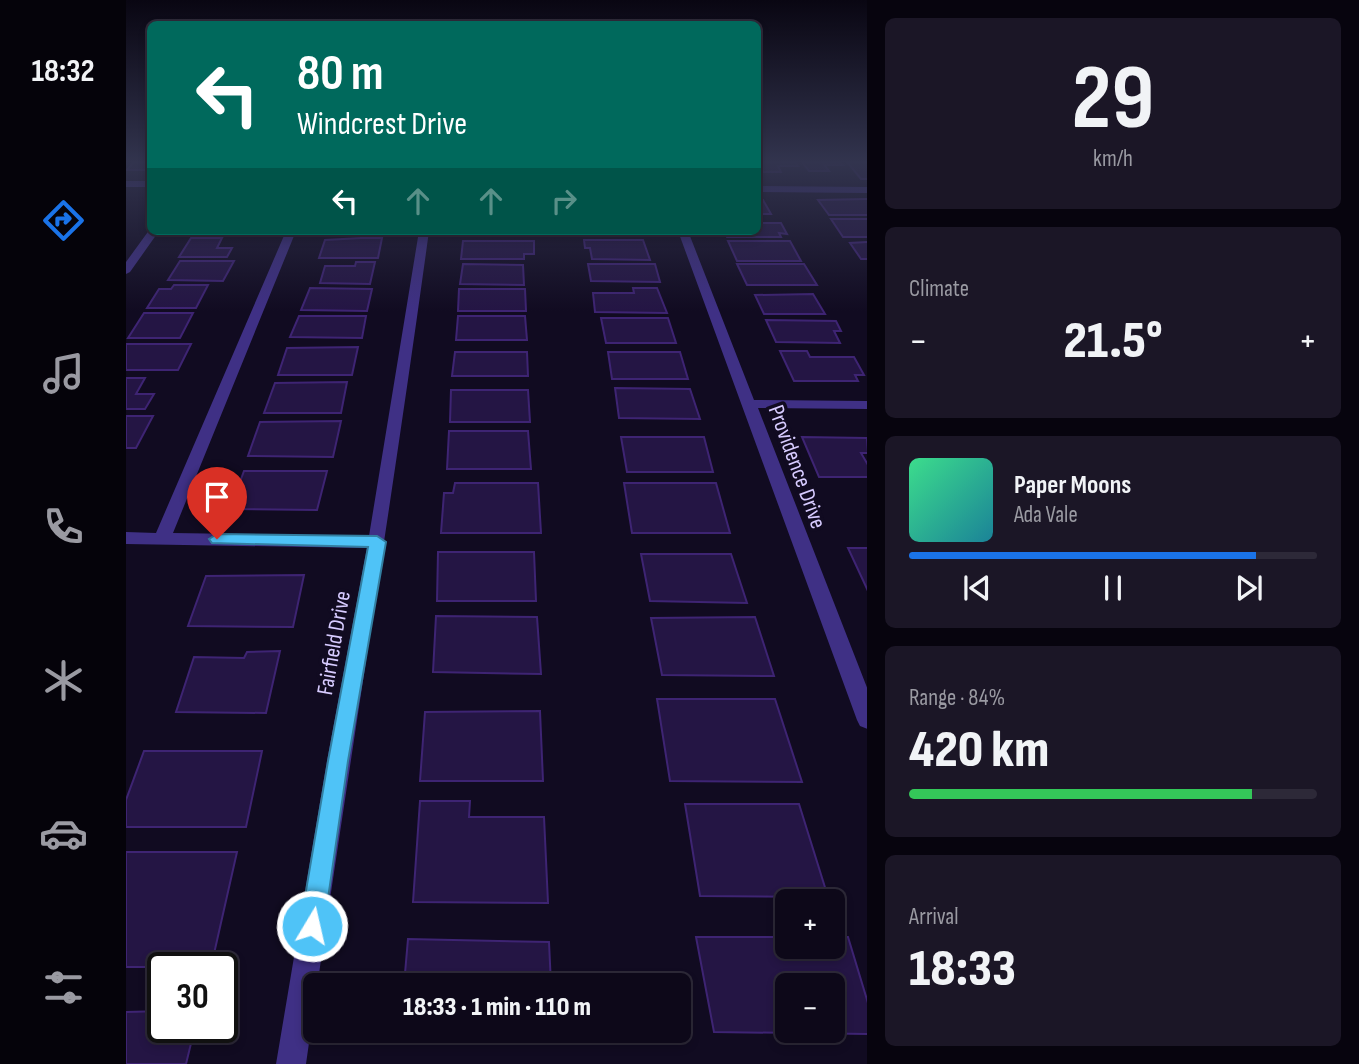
<!DOCTYPE html>
<html lang="en">
<head>
<meta charset="utf-8">
<style>
	body { margin:0; font-family:"Sofia Sans Condensed",sans-serif; background:#1b1626; color:#f1f3f6; height:100vh; display:flex; flex-direction:column; font-size:26px; white-space:nowrap }
	* { box-sizing:border-box; margin:0 }
	p { font-size:23px; color:#9a9aa2 }
	.icon { flex:none; width:38px; height:38px; fill:none; stroke:currentColor; stroke-width:2; stroke-linecap:round; stroke-linejoin:round }
	.map { position:relative; flex:1; overflow:hidden }
	.drawer { display:flex; flex-direction:column; gap:18px; padding:18px; background:#07040e; width:492px }
	.drawer>* { flex:none }
	.top-card { position:absolute; left:21px; top:21px; width:614px; height:214px; border-radius:10px; box-shadow:0 4px 10px #0003,0 0 0 2px #2d2938; background:#00695c; color:#fff; overflow:hidden }
	.buttons { position:absolute; left:649px; top:889px; display:grid; gap:14px }
	.buttons a { display:grid; place-items:center; width:70px; height:70px; border-radius:10px; background:#0d0819; box-shadow:0 4px 10px #0003,0 0 0 2px #2d2938; font-size:35px }
	.speed { position:absolute; left:21px; top:952px; display:flex; gap:14px; font-size:35px; font-weight:700; text-align:center }
	.speed>* { display:grid; place-content:center; width:91px; height:91px; border-radius:50%; background:#0d0819; box-shadow:0 4px 10px #0003,0 0 0 2px #2d2938; line-height:1 }
	.speed .limit { border:4px solid #111; border-radius:10px; background:#fff; color:#111 }
	.pin { position:absolute; display:grid; place-items:center; width:60px; height:60px; color:#fff; margin:-72px -30px; border-radius:50% 50% 50% 0; rotate:-45deg; box-shadow:0 0 7px #0007 }
	.pin .icon { rotate:45deg }
	.me { position:absolute; width:77px; margin:-38px; rotate:9deg; stroke-linejoin:round; filter:drop-shadow(0 0 5px #0008) }
	.turn { display:flex; align-items:center; gap:24px; height:147px; padding:0 35px; font-size:32px }
	.turn .icon { width:91px; height:91px; stroke-width:2.5 }
	.turn b { display:block; font-size:49px; line-height:60px }
	.lanes { display:flex; align-items:center; height:66px; padding:0 35px; background:#0003; justify-content:center; gap:35px; direction:ltr }
	.lanes .off { opacity:.35 }
	.big { font-size:52px; font-weight:800; line-height:1.1 }
	.drawer .tile { flex:1; display:flex; flex-direction:column; justify-content:center; gap:10px; min-width:0; padding:0 24px; border-radius:10px; background:#1b1626 }
	.drawer .dial { align-items:center; gap:0 }
	.dial b { font-size:91px; line-height:1 }
	.song { display:flex; align-items:center; gap:21px }
	.cover { width:84px; height:84px; border-radius:10px; background:linear-gradient(135deg,hsl(150 70% 55%),hsl(190 70% 35%)) }
	.played { height:7px; border-radius:4px; background:linear-gradient(90deg,#1a73e8 85%,#2d2938 85%) }
	.keys { display:flex; justify-content:space-around; direction:ltr }
	.heat { display:flex; justify-content:space-between; align-items:center; font-size:38px; direction:ltr }
	.charge { height:10px; border-radius:5px; background:linear-gradient(90deg,#34c759 84%,#2d2938 0) }
	.trip { position:absolute; left:177px; top:973px; width:388px; height:70px; border-radius:10px; background:#0d0819; box-shadow:0 4px 10px #0003,0 0 0 2px #2d2938; font-weight:800; line-height:70px; text-align:center }
	main { display:flex; flex:1; min-height:0 }
	.menu { display:flex; flex-direction:column; width:126px; justify-content:space-around; align-items:center; background:#05030a; color:#9a9aa2 }
	.menu .icon { width:49px; height:49px }
	.menu .on { color:#1a73e8 }
	.menu b { font-size:32px; color:#f1f3f6 }
	.map>svg:first-child { display:block }
	.building { fill:#241544; stroke:#3e2473; stroke-width:2; fill-rule:evenodd }
	.lines { fill:none; stroke-linecap:round; stroke-linejoin:round }
	.minor { fill:#3f3085; fill-rule:evenodd }
	.route { fill:#4fc3f7; stroke:#337fa1; stroke-width:2 }
	.labels { text-anchor:middle; dominant-baseline:central; stroke-width:7; stroke-linejoin:round; paint-order:stroke }
	.street-label { font-size:23px; fill:#d7cbff; stroke:#110b21 }
</style>
</head>
<body>
<main>
<nav class="menu">
<b>18:32</b>
<svg class="icon on" aria-label="directions" viewBox="0 0 24 24"><path d="M12 3l9 9-9 9-9-9zM9 14v-3h6M13 9l2 2-2 2"/></svg>
<svg class="icon" aria-label="music" viewBox="0 0 24 24"><path d="M9 18V5l10-2v13"/><circle cx="6" cy="18" r="3"/><circle cx="16" cy="16" r="3"/></svg>
<svg class="icon" aria-label="phone" viewBox="0 0 24 24"><path d="M5 4h4l2 5-3 2q2 4 5 5l2-3 5 2v4C11 20 4 13 5 4z"/></svg>
<svg class="icon" aria-label="climate" viewBox="0 0 24 24"><path d="M12 3v18M4 7l16 10M4 17L20 7"/></svg>
<svg class="icon" aria-label="car" viewBox="0 0 24 24"><path d="M5 17H2v-5l4-1 3-4h7l3 4 3 1v5h-3M9 17h6M6 11h13"/><circle cx="7" cy="17" r="2"/><circle cx="17" cy="17" r="2"/></svg>
<svg class="icon" aria-label="filters" viewBox="0 0 24 24"><path d="M4 7h16M4 17h16"/><circle cx="9" cy="7" r="2"/><circle cx="15" cy="17" r="2"/></svg>
</nav>
<div class="map">
<svg width="742" height="1064" viewBox="0 0 742 1064">
	<rect width="100%" height="100%" fill="#110b21"/>
	<!-- building -->
	<g class="building">
		<path d="M8,162H24V170H1Z"/>
		<path d="M632,162H669L672,166H652L655,172H637Z"/>
		<path d="M676,162H714L717,165H698L703,171H683Z"/>
		<path d="M721,162H742V179H735Z"/>
		<path d="M742,199V215H703L692,200Z"/>
		<path d="M632,200H637L645,214H632Z"/>
		<path d="M705,219H742V237H717Z"/>
		<path d="M632,223H655L661,234L653,233L655,237H601L598,231H632Z"/>
		<path d="M70,231H117L115,234H68Z"/>
		<path d="M207,231H258L257,235H205Z"/>
		<path d="M339,231H397V233L358,232V236H339Z"/>
		<path d="M452,231H519L520,234H452Z"/>
		<path d="M65,238H96L91,248H106L101,257H53Z"/>
		<path d="M235,238H256L252,258H193L199,240Z"/>
		<path d="M458,240H517L524,260L466,259L464,248H459Z"/>
		<path d="M337,241H408V254H398V259H335Z"/>
		<path d="M602,241H664L675,261H611Z"/>
		<path d="M742,242V259H735L724,243Z"/>
		<path d="M54,261H108L97,281L42,280Z"/>
		<path d="M230,262H249L244,284L194,283L199,266H229Z"/>
		<path d="M337,264L397,265L398,285L334,284Z"/>
		<path d="M462,264H529L534,282L465,281Z"/>
		<path d="M611,264H678L691,285H621Z"/>
		<path d="M48,285H82L70,308H21L33,289H45Z"/>
		<path d="M184,288L246,289L241,311L175,310Z"/>
		<path d="M507,288H531L541,313L469,312L467,293H508Z"/>
		<path d="M333,289H399L400,311H332Z"/>
		<path d="M687,294L699,314H638L629,295Z"/>
		<path d="M18,313H67L54,338H2Z"/>
		<path d="M173,316H240L236,338L164,337Z"/>
		<path d="M332,316H399L401,340H330Z"/>
		<path d="M475,318H542L550,343H480Z"/>
		<path d="M640,320L710,321L715,331H708L714,343L650,342Z"/>
		<path d="M0,344H65L52,370H0Z"/>
		<path d="M232,347L226,375H152L161,348Z"/>
		<path d="M654,351H681L684,357H728L738,375H729L732,381H668Z"/>
		<path d="M329,352H401L402,376H326Z"/>
		<path d="M482,352H554L562,379H486Z"/>
		<path d="M0,378H19L10,394H28L19,409H0Z"/>
		<path d="M221,382L215,413H138L149,383Z"/>
		<path d="M489,388L564,389L574,419L493,418Z"/>
		<path d="M325,390H402L404,422H324Z"/>
		<path d="M0,416H27L10,448H0Z"/>
		<path d="M215,421L207,457L122,456L134,422Z"/>
		<path d="M323,431H402L405,469H321Z"/>
		<path d="M495,437H578L587,472H501Z"/>
		<path d="M676,437L741,438L742,453H735L742,465V477H693Z"/>
		<path d="M118,471H201L191,510L104,509Z"/>
		<path d="M329,483H412L415,533H315L318,493H327Z"/>
		<path d="M498,483H590L604,533H506Z"/>
		<path d="M722,548H742V591Z"/>
		<path d="M312,552H408L410,601H311Z"/>
		<path d="M515,554H605L621,603L524,601Z"/>
		<path d="M178,575L167,627L62,626L80,576Z"/>
		<path d="M310,616L411,617L415,674L307,672Z"/>
		<path d="M629,617L648,676L536,675L525,618Z"/>
		<path d="M154,651L140,713L50,712L68,657L118,658L121,652Z"/>
		<path d="M531,699H649L676,782L544,781Z"/>
		<path d="M414,711L417,781H294L299,712Z"/>
		<path d="M18,751H136L120,827H0V800Z"/>
		<path d="M294,801H344L343,817H418L422,903L287,902Z"/>
		<path d="M559,804H673L702,897L574,896Z"/>
		<path d="M0,852H111L85,967H0Z"/>
		<path d="M570,937H662V947H707V937H722L742,1003V1034L588,1032ZM662,985H707V1031H662Z"/>
		<path d="M282,939L423,942L425,985H278Z"/>
		<path d="M37,1011V1027H69L60,1064H0V1012Z"/>
		<path d="M275,1031H427V1037L275,1033Z"/>
	</g>
	<g class="lines">
		<!-- minor -->
		<g class="minor">
			<rect x="0" y="181" width="24" height="6"/>
			<path d="M632,186L742,187V193L632,192Z"/>
			<path d="M24,229V231H33L4,272L0,274V262Z"/>
			<path d="M160,231H170L47,533L243,536L293,231H303C265,509 219,789 180,1064H150L201,761L241,548L0,544V532L30,533Z"/>
			<path d="M552,231H562L628,400L742,401V409L632,408L742,690V729L734,726L731,720Z"/>
		</g>
	</g>
	<!-- sky -->
	<linearGradient id="sky" x2="0" y2="1"><stop stop-color="#090612"/><stop offset="0.52" stop-color="#32344e"/><stop offset="1" stop-color="#32344e" stop-opacity="0"/></linearGradient>
	<rect width="742" height="311" fill="url(#sky)"/>
	<!-- route -->
	<path class="route" d="M91,534L251,536L260,542L222,761L198,926L195,934L186,938L178,934L174,926L202,761L242,547L86,543L83,539Z"/>
	<g class="labels">
		<!-- street labels -->
		<g class="street-label">
			<text transform="translate(671 467) rotate(70)">Providence Drive</text>
			<text transform="translate(208 643) rotate(-80)">Fairfield Drive</text>
		</g>
	</g>
</svg>
<div class="buttons">
<a>+</a>
<a>−</a>
</div>
<div class="speed"><div class="limit">30</div></div>
<div class="pin" style="left:91px;top:539px;background:#d93025"><svg class="icon" aria-label="arrive" viewBox="0 0 24 24"><path d="M6 21V4h12l-3 4 3 4H6"/></svg></div>
<svg class="me" style="left:186px;top:926px" viewBox="-20 -20 40 40"><circle r="17" fill="#4fc3f7" stroke="#fff" stroke-width="3"/><path d="M0-11L8 9 0 5-8 9z" fill="#fff"/></svg>
<div class="trip">18:33 · 1 min · 110 m</div>
<div class="top-card">
<div class="turn"><svg class="icon" aria-label="left" viewBox="0 0 24 24"><path d="M17 20v-9H6M10 6l-5 5 5 5"/></svg><div><b>80 m</b>Windcrest Drive</div></div>
<div class="lanes"><svg class="icon" aria-label="left" viewBox="0 0 24 24"><path d="M17 20v-9H6M10 6l-5 5 5 5"/></svg><svg class="icon off" aria-label="ahead" viewBox="0 0 24 24"><path d="M12 20V5M6 11l6-6 6 6"/></svg><svg class="icon off" aria-label="ahead" viewBox="0 0 24 24"><path d="M12 20V5M6 11l6-6 6 6"/></svg><svg class="icon off" aria-label="right" viewBox="0 0 24 24"><path d="M7 20v-9h11M14 6l5 5-5 5"/></svg></div>
</div>
</div>
<section class="drawer">
<div class="tile dial"><b>29</b><p>km/h</p></div>
<div class="tile"><p>Climate</p>
<div class="heat"><a>−</a><b class="big">21.5°</b><a>+</a></div>
</div>
<div class="tile">
<div class="song"><i class="cover"></i><div><b>Paper Moons</b><p>Ada Vale</p></div></div>
<div class="played"></div>
<div class="keys"><svg class="icon" aria-label="previous" viewBox="0 0 24 24"><path d="M18 5L8 12l10 7zM5 5v14"/></svg><svg class="icon" aria-label="pause" viewBox="0 0 24 24"><path d="M8 5v14M16 5v14"/></svg><svg class="icon" aria-label="next" viewBox="0 0 24 24"><path d="M6 5l10 7-10 7zM19 5v14"/></svg></div>
</div>
<div class="tile"><p>Range · 84%</p><b class="big">420 km</b><div class="charge"></div></div>
<div class="tile"><p>Arrival</p><b class="big">18:33</b></div>
</section>
</main>
</body>
</html>
